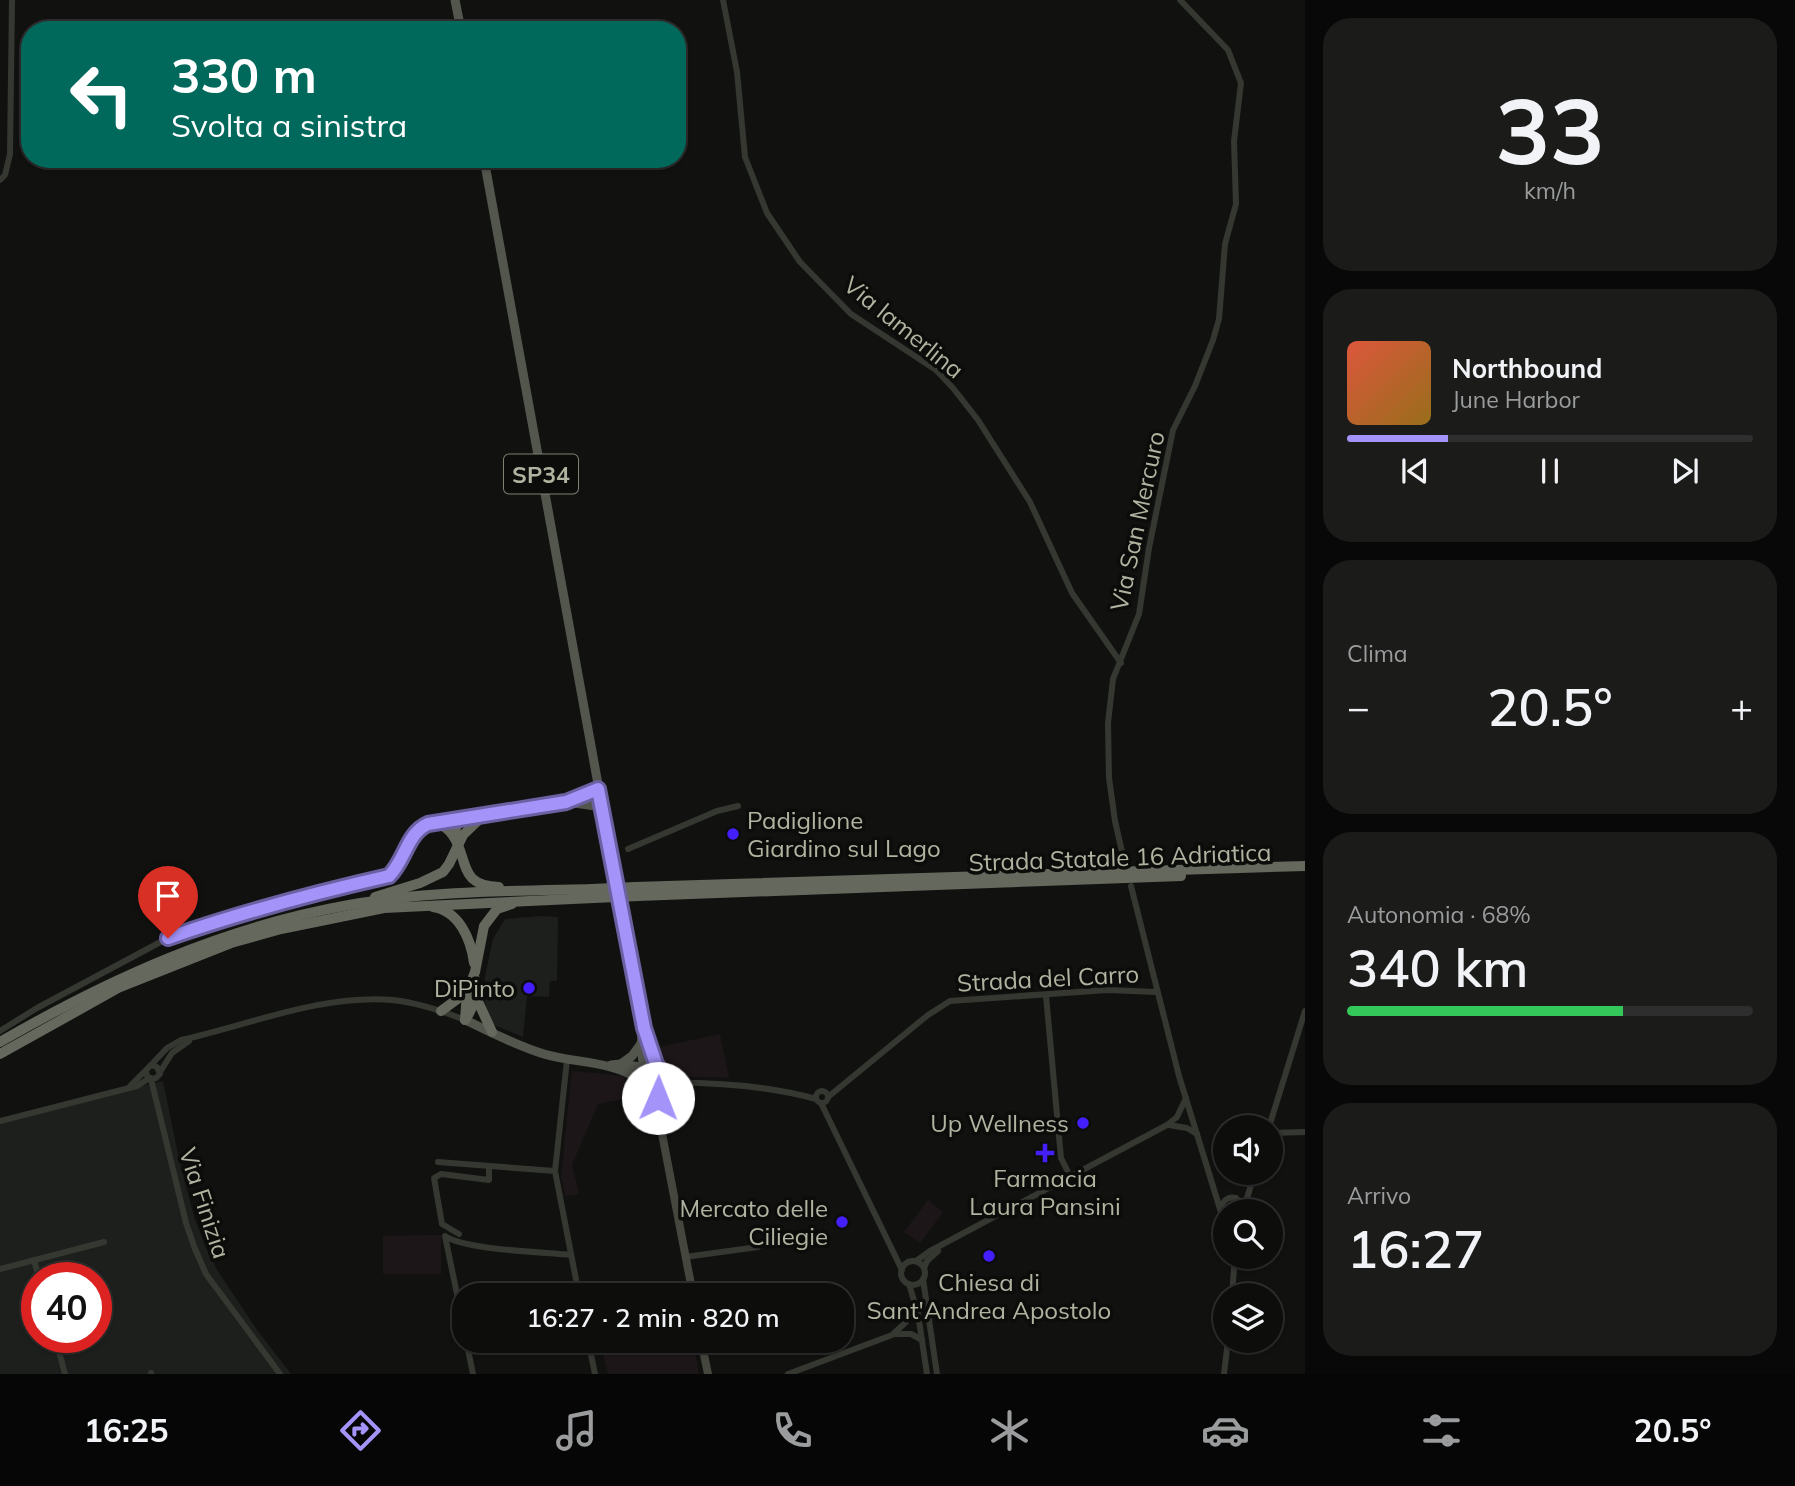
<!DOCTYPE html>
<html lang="it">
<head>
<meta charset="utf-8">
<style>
	body { margin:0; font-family:Mulish,sans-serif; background:#1b1c1a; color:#f1f3f6; height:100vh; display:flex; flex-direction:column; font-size:26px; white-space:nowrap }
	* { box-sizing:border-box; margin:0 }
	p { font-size:23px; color:#9a9c9d }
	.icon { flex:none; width:38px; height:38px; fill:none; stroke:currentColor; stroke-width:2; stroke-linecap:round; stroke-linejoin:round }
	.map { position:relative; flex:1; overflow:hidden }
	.drawer { display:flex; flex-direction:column; gap:18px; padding:18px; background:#070807; width:490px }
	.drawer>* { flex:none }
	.top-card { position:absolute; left:21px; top:21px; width:665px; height:147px; border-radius:28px; box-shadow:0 2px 5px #0004,0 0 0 2px #2d2e2d; background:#00695c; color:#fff; overflow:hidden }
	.buttons { position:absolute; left:1213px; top:1115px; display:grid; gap:14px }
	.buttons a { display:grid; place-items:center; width:70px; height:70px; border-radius:50%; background:#0d0e0c; box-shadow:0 2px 5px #0004,0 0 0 2px #2d2e2d; font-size:35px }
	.speed { position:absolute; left:21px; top:1262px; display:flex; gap:14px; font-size:35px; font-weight:700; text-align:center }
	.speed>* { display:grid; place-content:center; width:91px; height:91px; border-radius:50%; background:#0d0e0c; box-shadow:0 2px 5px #0004,0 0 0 2px #2d2e2d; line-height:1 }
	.speed .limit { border:10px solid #d22; background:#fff; color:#111 }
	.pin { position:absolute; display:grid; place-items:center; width:60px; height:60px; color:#fff; margin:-72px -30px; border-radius:50% 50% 50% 0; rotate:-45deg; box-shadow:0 0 7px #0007 }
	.pin .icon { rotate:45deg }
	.me { position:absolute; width:77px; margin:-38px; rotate:1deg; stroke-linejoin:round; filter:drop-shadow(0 0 5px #0008) }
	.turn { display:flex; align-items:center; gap:24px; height:147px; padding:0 35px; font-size:32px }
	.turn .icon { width:91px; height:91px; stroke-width:2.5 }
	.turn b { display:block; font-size:49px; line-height:60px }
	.big { font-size:52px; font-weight:600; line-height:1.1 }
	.drawer .card { flex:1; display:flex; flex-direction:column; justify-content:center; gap:10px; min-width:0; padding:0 24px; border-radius:28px; background:#1b1c1a }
	.drawer .dial { align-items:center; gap:0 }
	.dial b { font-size:91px; line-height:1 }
	.song { display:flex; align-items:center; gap:21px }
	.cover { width:84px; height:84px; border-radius:10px; background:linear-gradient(135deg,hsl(10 70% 55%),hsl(40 70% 35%)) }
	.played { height:7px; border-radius:4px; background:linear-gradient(90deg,#a493f9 25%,#2d2e2d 25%) }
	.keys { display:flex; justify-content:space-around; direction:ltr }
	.heat { display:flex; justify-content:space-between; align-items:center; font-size:38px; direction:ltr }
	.charge { height:10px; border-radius:5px; background:linear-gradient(90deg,#34c759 68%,#2d2e2d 0) }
	.trip { position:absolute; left:452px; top:1283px; width:402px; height:70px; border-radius:28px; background:#0d0e0c; box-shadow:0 2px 5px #0004,0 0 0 2px #2d2e2d; font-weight:600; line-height:70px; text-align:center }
	.tabs { display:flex; height:112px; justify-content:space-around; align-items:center; background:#050605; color:#9a9c9d }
	.tabs .icon { width:49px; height:49px }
	.tabs .on { color:#a493f9 }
	.tabs b { font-size:32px; color:#f1f3f6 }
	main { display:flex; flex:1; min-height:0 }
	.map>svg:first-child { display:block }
	.built { fill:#1d1f1c; fill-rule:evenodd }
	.green { fill:#1d1618 }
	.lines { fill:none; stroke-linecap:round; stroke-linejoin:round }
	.street { stroke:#353731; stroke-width:6 }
	.secondary { stroke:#45473f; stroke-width:8 }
	.primary { stroke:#53564d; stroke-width:9 }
	.highway { stroke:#65685d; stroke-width:10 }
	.highway-bridge { stroke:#65685d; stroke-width:10 }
	.route-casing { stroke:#6b60a2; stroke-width:18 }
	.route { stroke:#a493f9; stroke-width:12 }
	.poi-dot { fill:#451efc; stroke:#0c0d0b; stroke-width:2.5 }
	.labels { text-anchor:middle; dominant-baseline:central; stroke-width:7; stroke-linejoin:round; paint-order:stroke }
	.shield { fill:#0c0d0b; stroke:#7f8173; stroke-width:2 }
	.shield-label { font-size:23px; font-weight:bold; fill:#b0b3a0 }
	.street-label { font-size:24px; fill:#b0b3a0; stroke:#0c0d0b }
	.poi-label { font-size:24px; fill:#b0b3a0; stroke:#0c0d0b; text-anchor:end }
</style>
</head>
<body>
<main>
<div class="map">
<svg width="1305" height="1374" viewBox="0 0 1305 1374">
	<rect width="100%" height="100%" fill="#111210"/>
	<!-- built -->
	<g class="built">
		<path d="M540,916L558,917L557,981H550L549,997L527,996L523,1037L494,1025L487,1011L484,996L485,976L493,939L505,919Z"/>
		<path d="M163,1081L178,1154L194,1217L207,1250L217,1270L255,1327L291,1374H0V1119ZM37,1278H96V1337H37Z"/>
	</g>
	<!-- green -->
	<g class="green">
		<path d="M720,1034L729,1078C700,1076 661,1084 655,1048Z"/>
		<path d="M572,1071L625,1076L629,1098L598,1104L572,1165L579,1194L565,1196L561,1176Z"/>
		<path d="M928,1200L943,1212L920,1243L904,1232Z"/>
		<path d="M441,1235V1274H383V1236Z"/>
		<path d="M600,1341H693L699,1374H608Z"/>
	</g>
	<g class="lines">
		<!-- street -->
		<g class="street">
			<path d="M723,0L737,72L745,157L767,213L800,262L851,314L936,370L953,388L978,420L1030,502L1072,593L1121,663"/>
			<path d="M0,180L5,175L10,154L12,0"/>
			<path d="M628,849L717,811L738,806"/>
			<path d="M1125,865L1115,821L1109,778L1108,723L1113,679L1139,614L1149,548L1173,430L1195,386L1213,340L1219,319L1225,244L1236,204L1234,141L1241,83L1228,50L1180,0"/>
			<path d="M1131,886L1179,1076L1220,1209"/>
			<path d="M1046,996L1061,1158L1070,1176"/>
			<path d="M0,1031L37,1008L168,938L215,921L298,898L389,876C403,863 408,833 424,825C434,821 447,820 458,819"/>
			<path d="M567,1060L555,1171L579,1295"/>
			<path d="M151,1065L167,1048L181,1040C248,1025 323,994 392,1000C417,1002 442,1011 465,1020"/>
			<path d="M160,1072L172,1053L189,1041"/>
			<path d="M662,1073L684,1081"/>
			<path d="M151,1079L186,1223L195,1249L206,1274L280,1374"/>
			<path d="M659,1083C710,1082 766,1085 816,1099"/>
			<path d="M130,1086L151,1065L157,1067L160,1074L156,1078L151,1079L147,1076L146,1071"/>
			<circle cx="822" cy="1097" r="6"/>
			<path d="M828,1097L928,1015L950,1001L1107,990L1157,992"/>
			<path d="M658,1099L662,1092L674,1083"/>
			<path d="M821,1103L902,1270"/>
			<path d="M0,1121L137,1086L150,1078"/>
			<path d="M1169,1125L1187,1128L1197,1134"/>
			<path d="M1269,1127L1305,1011"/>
			<path d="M1270,1133L1305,1132"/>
			<path d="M438,1162L555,1171"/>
			<path d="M1244,1208L1255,1172"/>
			<path d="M1225,1227L1220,1209C1223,1201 1227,1196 1236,1198L1242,1205L1243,1211"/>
			<path d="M459,1234L442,1224L434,1178L441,1174L489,1180V1166"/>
			<path d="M685,1257L758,1247"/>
			<path d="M34,1260L39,1278"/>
			<path d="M916,1261L930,1251L1167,1125L1177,1117L1186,1098"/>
			<circle cx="913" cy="1273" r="12"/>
			<path d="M924,1268L927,1261L938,1251"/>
			<path d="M0,1269L104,1242"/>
			<path d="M923,1279L937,1374"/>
			<path d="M909,1284L918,1314L927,1374"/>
			<path d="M1232,1295L1235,1256"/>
			<path d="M464,1328L445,1236C465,1250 543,1252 571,1255"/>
			<path d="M894,1334H911L922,1340"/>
			<path d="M55,1337L65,1374"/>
			<path d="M466,1340L473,1374"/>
			<path d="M588,1340L595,1374"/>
			<path d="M151,1373V1374"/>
			<path d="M788,1374L892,1335L906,1322L914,1301"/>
			<path d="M1224,1374L1228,1340"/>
		</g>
		<!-- secondary -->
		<g class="secondary">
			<path d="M656,1085L659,1118L693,1295"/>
			<path d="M646,1087L657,1112"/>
			<path d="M701,1340L708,1374"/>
		</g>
		<!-- primary -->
		<g class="primary">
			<path d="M455,0L461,30"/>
			<path d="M484,159L635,987L644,1028L656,1064"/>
			<path d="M568,802L602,807"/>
			<path d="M458,819L566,802L598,789"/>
			<path d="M465,1020C491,1032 517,1046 544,1054C574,1063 613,1061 638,1079"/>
			<circle cx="649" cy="1075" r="12"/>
			<path d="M621,1064L632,1056L641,1044"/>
			<path d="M643,1064L641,1044L643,1030"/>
			<path d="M611,1065L621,1064L640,1067"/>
		</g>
		<!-- highway -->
		<g class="highway">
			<path d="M437,822C444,826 450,831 454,837C469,863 459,885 499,887"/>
			<path d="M454,837L458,819"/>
			<path d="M635,887L1305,866"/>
			<path d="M638,896L1181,876"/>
			<path d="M375,897L420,883L443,872L449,864L463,835L485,814"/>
			<path d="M433,907C459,911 471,939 474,963"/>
			<path d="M476,997L492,1032"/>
			<path d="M441,1011L467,992"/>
			<path d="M465,1020L467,992L475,972L484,926L497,909L512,904"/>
			<path d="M465,1020C475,1006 476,995 475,979"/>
			<path d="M0,1042C109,979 224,927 349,905C428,891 512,891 592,889"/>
			<path d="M0,1054L120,987L231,943L281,929L384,908L594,898"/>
		</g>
		<!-- highway-bridge -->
		<g class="highway-bridge">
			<path d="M592,889L635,887"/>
			<path d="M594,898L638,896"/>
		</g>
	</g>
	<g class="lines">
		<defs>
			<path id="route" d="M168,938C240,913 314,893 389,876C405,861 407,833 428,824L566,802L598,789L644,1028L656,1064L662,1073L661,1080L656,1085L658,1098"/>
		</defs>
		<!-- route casing -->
		<use href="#route" class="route-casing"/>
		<!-- route -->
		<use href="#route" class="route"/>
	</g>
	<!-- markers -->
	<g class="poi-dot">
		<circle cx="733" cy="834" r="7"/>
		<circle cx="529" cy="988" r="7"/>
		<circle cx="1083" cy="1123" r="7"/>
		<path d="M1041.5 1142.5h7v7h7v7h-7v7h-7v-7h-7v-7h7z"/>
		<circle cx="842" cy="1222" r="7"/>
		<circle cx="989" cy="1256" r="7"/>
	</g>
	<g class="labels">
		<!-- shield labels -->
		<rect class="shield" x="504" y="454.5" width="74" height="39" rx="5"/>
		<g class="shield-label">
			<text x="541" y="474">SP34</text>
		</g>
		<!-- street labels -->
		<g class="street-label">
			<text transform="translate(904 327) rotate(39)">Via lamerlina</text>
			<text transform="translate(1137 521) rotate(-78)">Via San Mercuro</text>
			<text transform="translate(1120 857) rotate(-2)">Strada Statale 16 Adriatica</text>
			<text transform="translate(1048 978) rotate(-3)">Strada del Carro</text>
			<text transform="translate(205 1203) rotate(72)">Via Finizia</text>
		</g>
		<!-- poi labels -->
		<g class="poi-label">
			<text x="747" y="820" text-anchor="start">Padiglione<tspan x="747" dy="28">Giardino sul Lago</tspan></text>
			<text x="515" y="988">DiPinto</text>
			<text x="1069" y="1123">Up Wellness</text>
			<text x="1045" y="1178" text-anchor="middle">Farmacia<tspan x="1045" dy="28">Laura Pansini</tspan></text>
			<text x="828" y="1208">Mercato delle<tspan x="828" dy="28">Ciliegie</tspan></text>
			<text x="989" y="1282" text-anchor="middle">Chiesa di<tspan x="989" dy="28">Sant'Andrea Apostolo</tspan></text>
		</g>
	</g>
</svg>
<div class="buttons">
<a><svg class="icon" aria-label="sound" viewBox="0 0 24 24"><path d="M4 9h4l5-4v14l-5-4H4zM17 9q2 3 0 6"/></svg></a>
<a><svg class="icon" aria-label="search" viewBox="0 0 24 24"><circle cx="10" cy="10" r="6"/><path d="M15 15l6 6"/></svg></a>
<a><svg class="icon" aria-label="layers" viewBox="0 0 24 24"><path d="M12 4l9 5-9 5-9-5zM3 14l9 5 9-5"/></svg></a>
</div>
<div class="speed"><div class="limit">40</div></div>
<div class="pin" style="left:168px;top:938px;background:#d93025"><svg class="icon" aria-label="arrive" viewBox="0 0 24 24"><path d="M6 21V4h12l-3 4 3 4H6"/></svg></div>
<svg class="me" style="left:658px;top:1098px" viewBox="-20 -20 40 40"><circle r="19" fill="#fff"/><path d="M0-13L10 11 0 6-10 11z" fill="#a493f9"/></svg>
<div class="trip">16:27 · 2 min · 820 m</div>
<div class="top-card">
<div class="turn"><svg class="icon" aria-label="left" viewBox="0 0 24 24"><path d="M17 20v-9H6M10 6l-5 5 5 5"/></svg><div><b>330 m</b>Svolta a sinistra</div></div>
</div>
</div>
<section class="drawer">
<div class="card dial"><b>33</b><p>km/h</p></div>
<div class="card">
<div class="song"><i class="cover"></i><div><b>Northbound</b><p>June Harbor</p></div></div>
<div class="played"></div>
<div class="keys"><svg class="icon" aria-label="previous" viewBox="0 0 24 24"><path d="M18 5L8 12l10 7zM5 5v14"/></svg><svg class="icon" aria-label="pause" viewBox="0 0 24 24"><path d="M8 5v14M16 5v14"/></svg><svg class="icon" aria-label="next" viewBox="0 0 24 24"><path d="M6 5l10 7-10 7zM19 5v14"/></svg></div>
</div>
<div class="card"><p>Clima</p>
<div class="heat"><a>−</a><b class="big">20.5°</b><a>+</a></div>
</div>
<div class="card"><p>Autonomia · 68%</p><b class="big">340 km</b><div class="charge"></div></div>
<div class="card"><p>Arrivo</p><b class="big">16:27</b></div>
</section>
</main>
<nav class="tabs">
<b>16:25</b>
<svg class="icon on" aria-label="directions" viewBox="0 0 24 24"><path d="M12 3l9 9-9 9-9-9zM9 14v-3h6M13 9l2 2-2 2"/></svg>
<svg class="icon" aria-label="music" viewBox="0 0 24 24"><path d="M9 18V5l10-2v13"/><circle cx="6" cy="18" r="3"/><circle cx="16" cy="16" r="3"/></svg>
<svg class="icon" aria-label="phone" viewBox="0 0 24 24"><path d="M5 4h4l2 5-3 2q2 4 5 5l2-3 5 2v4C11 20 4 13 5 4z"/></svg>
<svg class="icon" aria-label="climate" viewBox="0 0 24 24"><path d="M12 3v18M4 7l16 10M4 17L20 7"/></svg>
<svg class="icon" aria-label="car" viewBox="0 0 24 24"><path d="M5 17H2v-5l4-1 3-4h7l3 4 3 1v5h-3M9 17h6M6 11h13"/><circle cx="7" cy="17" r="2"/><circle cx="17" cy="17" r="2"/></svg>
<svg class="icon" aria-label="filters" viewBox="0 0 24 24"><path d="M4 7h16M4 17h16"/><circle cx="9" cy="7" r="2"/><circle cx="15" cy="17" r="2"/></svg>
<b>20.5°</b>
</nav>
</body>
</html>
